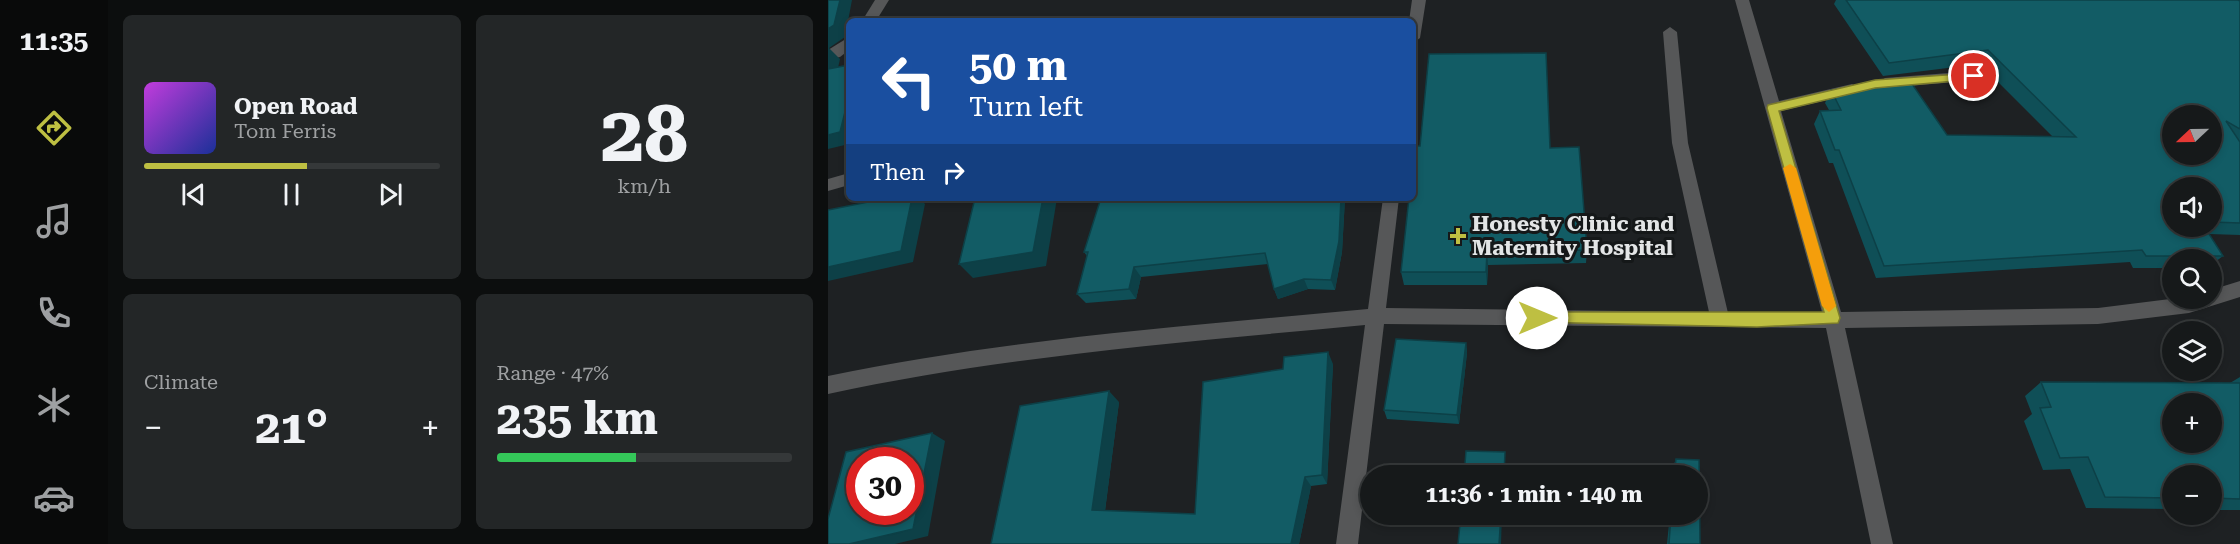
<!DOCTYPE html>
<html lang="en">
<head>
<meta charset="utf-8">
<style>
	body { margin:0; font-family:"Roboto Serif",serif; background:#232627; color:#f1f3f6; height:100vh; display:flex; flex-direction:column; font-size:22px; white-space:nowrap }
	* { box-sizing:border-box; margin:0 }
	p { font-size:20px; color:#9ea0a2 }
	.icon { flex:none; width:33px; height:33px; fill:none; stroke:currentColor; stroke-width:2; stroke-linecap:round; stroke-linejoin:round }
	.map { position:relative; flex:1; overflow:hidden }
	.sheet { display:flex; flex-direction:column; gap:15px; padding:15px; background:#0c0e0e; width:720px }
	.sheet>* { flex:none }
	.top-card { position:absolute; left:18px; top:18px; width:570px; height:183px; border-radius:9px; box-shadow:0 3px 9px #0003,0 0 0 2px #353839; background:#1a4fa0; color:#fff; overflow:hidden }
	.needle { width:39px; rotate:248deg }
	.controls { position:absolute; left:1334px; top:105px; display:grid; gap:12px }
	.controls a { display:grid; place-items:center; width:60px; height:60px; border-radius:50%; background:#16191a; box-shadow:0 3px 9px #0003,0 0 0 2px #353839; font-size:30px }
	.speed { position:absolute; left:18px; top:447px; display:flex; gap:12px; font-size:30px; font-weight:700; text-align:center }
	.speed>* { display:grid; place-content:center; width:78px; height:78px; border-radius:50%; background:#16191a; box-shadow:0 3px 9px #0003,0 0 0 2px #353839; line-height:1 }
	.speed .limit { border:9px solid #d22; background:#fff; color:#111 }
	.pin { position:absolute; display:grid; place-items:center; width:51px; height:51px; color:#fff; margin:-26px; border:3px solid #fff; border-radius:50%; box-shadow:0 2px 6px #0007 }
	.me { position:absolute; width:66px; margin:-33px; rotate:90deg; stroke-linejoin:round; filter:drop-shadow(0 0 4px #0008) }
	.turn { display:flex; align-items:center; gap:21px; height:126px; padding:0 24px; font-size:27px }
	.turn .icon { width:78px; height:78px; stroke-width:2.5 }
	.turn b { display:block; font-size:42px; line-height:51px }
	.then { display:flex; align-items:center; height:57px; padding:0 24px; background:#0003; gap:12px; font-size:22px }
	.big { font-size:45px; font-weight:700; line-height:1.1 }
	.sheet .tile { flex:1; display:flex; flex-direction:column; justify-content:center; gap:9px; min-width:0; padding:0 21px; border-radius:9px; background:#232627 }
	.sheet .dial { align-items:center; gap:0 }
	.dial b { font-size:78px; line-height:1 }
	.song { display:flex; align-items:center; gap:18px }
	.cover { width:72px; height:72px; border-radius:9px; background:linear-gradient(135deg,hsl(290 70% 55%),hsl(230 70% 35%)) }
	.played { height:6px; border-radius:3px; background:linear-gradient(90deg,#bebf42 55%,#353839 55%) }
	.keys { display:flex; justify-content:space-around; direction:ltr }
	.heat { display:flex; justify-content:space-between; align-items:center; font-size:33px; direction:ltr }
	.charge { height:9px; border-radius:4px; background:linear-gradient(90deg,#34c759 47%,#353839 0) }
	.sheet .tiles { flex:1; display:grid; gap:15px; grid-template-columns:repeat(2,1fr) }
	.trip { position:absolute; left:532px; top:465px; width:348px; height:60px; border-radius:30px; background:#16191a; box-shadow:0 3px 9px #0003,0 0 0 2px #353839; font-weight:700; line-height:60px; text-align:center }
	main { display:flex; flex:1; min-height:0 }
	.tabs { display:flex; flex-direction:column; width:108px; justify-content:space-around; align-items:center; background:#090a0a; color:#9ea0a2 }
	.tabs .icon { width:42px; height:42px }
	.tabs .current { color:#bebf42 }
	.tabs b { font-size:27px; color:#f1f3f6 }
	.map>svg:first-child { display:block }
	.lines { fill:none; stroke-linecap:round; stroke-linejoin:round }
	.minor { fill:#565758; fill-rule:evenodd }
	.wall { fill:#0f4f57; fill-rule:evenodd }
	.shaded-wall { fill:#0d4047 }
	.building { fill:#125c65; stroke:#0d4047; stroke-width:1.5; fill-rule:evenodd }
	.route { fill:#bebf42; stroke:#7c7c2b; stroke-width:1.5 }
	.slow { fill:#f59e0b }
	.poi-dot { fill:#bebf42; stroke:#151819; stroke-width:2 }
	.labels { text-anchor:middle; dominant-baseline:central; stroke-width:6; stroke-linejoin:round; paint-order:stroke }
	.poi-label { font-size:21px; font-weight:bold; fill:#e3e5e6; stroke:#151819; text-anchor:start }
</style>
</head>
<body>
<main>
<nav class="tabs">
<b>11:35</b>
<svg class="icon current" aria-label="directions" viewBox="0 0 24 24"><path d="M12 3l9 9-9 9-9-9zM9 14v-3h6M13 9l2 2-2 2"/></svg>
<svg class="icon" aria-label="music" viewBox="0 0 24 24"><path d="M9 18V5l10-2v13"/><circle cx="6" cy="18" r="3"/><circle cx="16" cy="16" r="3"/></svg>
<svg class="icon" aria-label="phone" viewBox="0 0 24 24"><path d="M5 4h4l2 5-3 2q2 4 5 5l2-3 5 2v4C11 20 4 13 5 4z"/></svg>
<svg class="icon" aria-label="climate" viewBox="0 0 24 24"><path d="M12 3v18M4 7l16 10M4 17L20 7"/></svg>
<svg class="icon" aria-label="car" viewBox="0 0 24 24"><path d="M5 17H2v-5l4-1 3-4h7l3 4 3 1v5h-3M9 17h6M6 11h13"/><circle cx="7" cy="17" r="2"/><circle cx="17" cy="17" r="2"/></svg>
</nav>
<section class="sheet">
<div class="tiles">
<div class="tile">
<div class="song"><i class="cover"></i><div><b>Open Road</b><p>Tom Ferris</p></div></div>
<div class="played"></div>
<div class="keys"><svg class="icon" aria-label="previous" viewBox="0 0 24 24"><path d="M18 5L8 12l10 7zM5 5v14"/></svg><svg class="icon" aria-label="pause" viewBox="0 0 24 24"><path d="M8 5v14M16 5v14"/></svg><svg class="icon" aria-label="next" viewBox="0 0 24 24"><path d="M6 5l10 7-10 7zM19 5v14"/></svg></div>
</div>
<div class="tile dial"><b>28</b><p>km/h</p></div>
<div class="tile"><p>Climate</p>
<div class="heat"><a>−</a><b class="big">21°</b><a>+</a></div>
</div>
<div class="tile"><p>Range · 47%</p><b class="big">235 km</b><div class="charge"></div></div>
</div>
</section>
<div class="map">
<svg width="1412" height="544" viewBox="0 0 1412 544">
	<rect width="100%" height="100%" fill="#1e2123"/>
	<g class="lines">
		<!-- minor -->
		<g class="minor">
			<path d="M47,0H61L48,21H34Z"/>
			<path d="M584,0H598L592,38L585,43V21H581Z"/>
			<path d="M907,0H921L951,101L1024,84L1032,89L1024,94L953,111L1013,312L1270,308L1350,298H1383V290L1412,281V297L1361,313L1270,324L1017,328L1065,544H1043L998,328L556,324L530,544H508L537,325C357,342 177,356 0,394V376C178,339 359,326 540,309L555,198H571L558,308L881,312L844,143L835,32L842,27L849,32L860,143L900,313L994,312Z"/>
			<path d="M21,37V50L12,57L0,60V50Z"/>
			<path d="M1146,71L1153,76L1151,80L1057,88L1050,83L1057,78Z"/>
			<path d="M21,173V185L0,191V179Z"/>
		</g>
	</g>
	<!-- wall -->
	<g class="wall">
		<path d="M1008,0H1410L1412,1V235L1381,234L1395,256L1383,265V260H1344V268H1305L1302,262L1048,278L1005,163H1001L986,124L992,111L1001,110L997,103L1003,90L1119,135L1225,137L1152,64L1055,76L1006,4ZM1383,188V226H1344Z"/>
		<path d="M722,148L759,250L758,263L660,265L659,285H576L573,272Z"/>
		<path d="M273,198H517L514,252L507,290L480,289L450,299L446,289L440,264L313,277L308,299L258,303L249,294L259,256L256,252Z"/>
		<path d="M638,343L639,353L631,424L559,419L556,410Z"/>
		<path d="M505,364L499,484L483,486L471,544H163L291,402L277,511L367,514Z"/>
		<path d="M1412,377V510H1383V476H1344V509L1258,508L1242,469L1215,470L1196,421L1204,414L1197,396L1213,382L1402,383Z"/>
		<path d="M848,459L871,460L872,544H839L842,514H870V476H845L846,464Z"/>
	</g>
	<!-- shaded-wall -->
	<g class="shaded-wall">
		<path d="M12,0H24L17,37L1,48L12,59L7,82L0,74V29Z"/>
		<path d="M21,96V144L0,149V135Z"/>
		<path d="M84,198H91L97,204L85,262L0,281V267Z"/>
		<path d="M215,198H229L218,266L145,278L131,264Z"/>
		<path d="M513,198H517L514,252L507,290L503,280Z"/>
		<path d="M659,252L660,265L659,285L658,272Z"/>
		<path d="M306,267L313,277L308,299L301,289Z"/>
		<path d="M476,279L480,289L450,299L446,289Z"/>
		<path d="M638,343L639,353L631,424L629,415Z"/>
		<path d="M500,352L505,364L499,484L494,475Z"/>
		<path d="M281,391L291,402L276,518L264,510Z"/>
		<path d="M104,433L117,441L100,536L67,544H21Z"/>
		<path d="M677,452V476H676Z"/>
		<path d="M477,477L483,486L471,544H463Z"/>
		<path d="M673,514H674L673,544H671Z"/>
	</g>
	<!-- building -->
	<g class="building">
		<path d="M0,0H12L6,25L0,29Z"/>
		<path d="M1018,0H1410L1412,1V129L1398,121L1412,142V223L1383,222V188H1344V226H1376L1395,256H1318L1314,250L1056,266L1011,150H1007L992,111L1013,110L1003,90L1080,78L1119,135L1248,137L1160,50L1061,63ZM1344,116H1383V154H1344Z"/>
		<path d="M718,53L722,148L751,147L759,250L659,252L658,272H573L581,198H585V159L586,146H592L601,54Z"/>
		<path d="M21,65V96L12,132L0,135V69Z"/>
		<path d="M60,198H84L73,251L0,267V210Z"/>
		<path d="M147,198H215L205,252L131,264Z"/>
		<path d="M273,198H513L511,241L503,280L476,279L446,289L437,253L306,267L301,289L249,294L260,252H256Z"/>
		<path d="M568,339L638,343L629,415L556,410Z"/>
		<path d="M500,352L494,475L477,477L463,544H163L192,406L281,391L264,510L367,514L375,382L455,369L456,357Z"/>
		<path d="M1213,382L1412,383V499L1383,498V476H1344V498L1277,497L1260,457L1232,458L1212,408L1223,407ZM1344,404H1383V442H1344Z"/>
		<path d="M104,433L85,529L21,544H0V519L18,452ZM32,460H82V512H32Z"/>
		<path d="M638,451L677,452L676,476H636Z"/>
		<path d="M848,459L871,460L872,544H841L843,514H870V476H846Z"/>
		<path d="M633,514H673L671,544H630Z"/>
	</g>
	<!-- route -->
	<path class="route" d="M1146,73L1150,74V79L1047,88L951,111L1012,318L1010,323L929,327L704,322V314L709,312H996L939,108L940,105L1047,80Z"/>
	<!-- slow -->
	<path class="slow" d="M962,164L968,168L1008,306L1001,312L994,306L955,168Z"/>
	<!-- markers -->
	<path class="poi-dot" d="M627 227h6v6h6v6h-6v6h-6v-6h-6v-6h6z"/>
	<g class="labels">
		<!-- poi labels -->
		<g class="poi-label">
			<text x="644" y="224">Honesty Clinic and<tspan x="644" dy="24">Maternity Hospital</tspan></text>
		</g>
	</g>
</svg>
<div class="controls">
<a><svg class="needle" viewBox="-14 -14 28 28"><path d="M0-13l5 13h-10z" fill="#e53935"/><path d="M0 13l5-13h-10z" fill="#9ea0a2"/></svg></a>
<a><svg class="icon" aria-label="sound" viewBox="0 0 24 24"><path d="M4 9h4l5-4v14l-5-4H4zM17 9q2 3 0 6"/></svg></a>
<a><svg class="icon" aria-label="search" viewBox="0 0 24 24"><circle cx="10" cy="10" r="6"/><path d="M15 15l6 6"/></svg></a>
<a><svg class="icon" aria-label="layers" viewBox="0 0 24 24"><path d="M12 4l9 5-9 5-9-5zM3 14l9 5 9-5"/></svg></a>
<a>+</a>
<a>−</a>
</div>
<div class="speed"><div class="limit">30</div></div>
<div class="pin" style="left:1146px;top:76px;background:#d93025"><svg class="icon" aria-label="arrive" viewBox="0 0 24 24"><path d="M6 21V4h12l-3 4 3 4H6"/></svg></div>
<svg class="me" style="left:709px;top:318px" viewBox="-20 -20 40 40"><circle r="19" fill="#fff"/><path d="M0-13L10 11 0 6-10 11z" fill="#bebf42"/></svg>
<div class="trip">11:36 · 1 min · 140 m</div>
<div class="top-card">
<div class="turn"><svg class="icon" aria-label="left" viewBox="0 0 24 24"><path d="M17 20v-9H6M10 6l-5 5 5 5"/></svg><div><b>50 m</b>Turn left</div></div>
<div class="then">Then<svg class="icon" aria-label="right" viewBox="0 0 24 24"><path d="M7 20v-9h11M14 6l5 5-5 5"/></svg></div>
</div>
</div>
</main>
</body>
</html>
